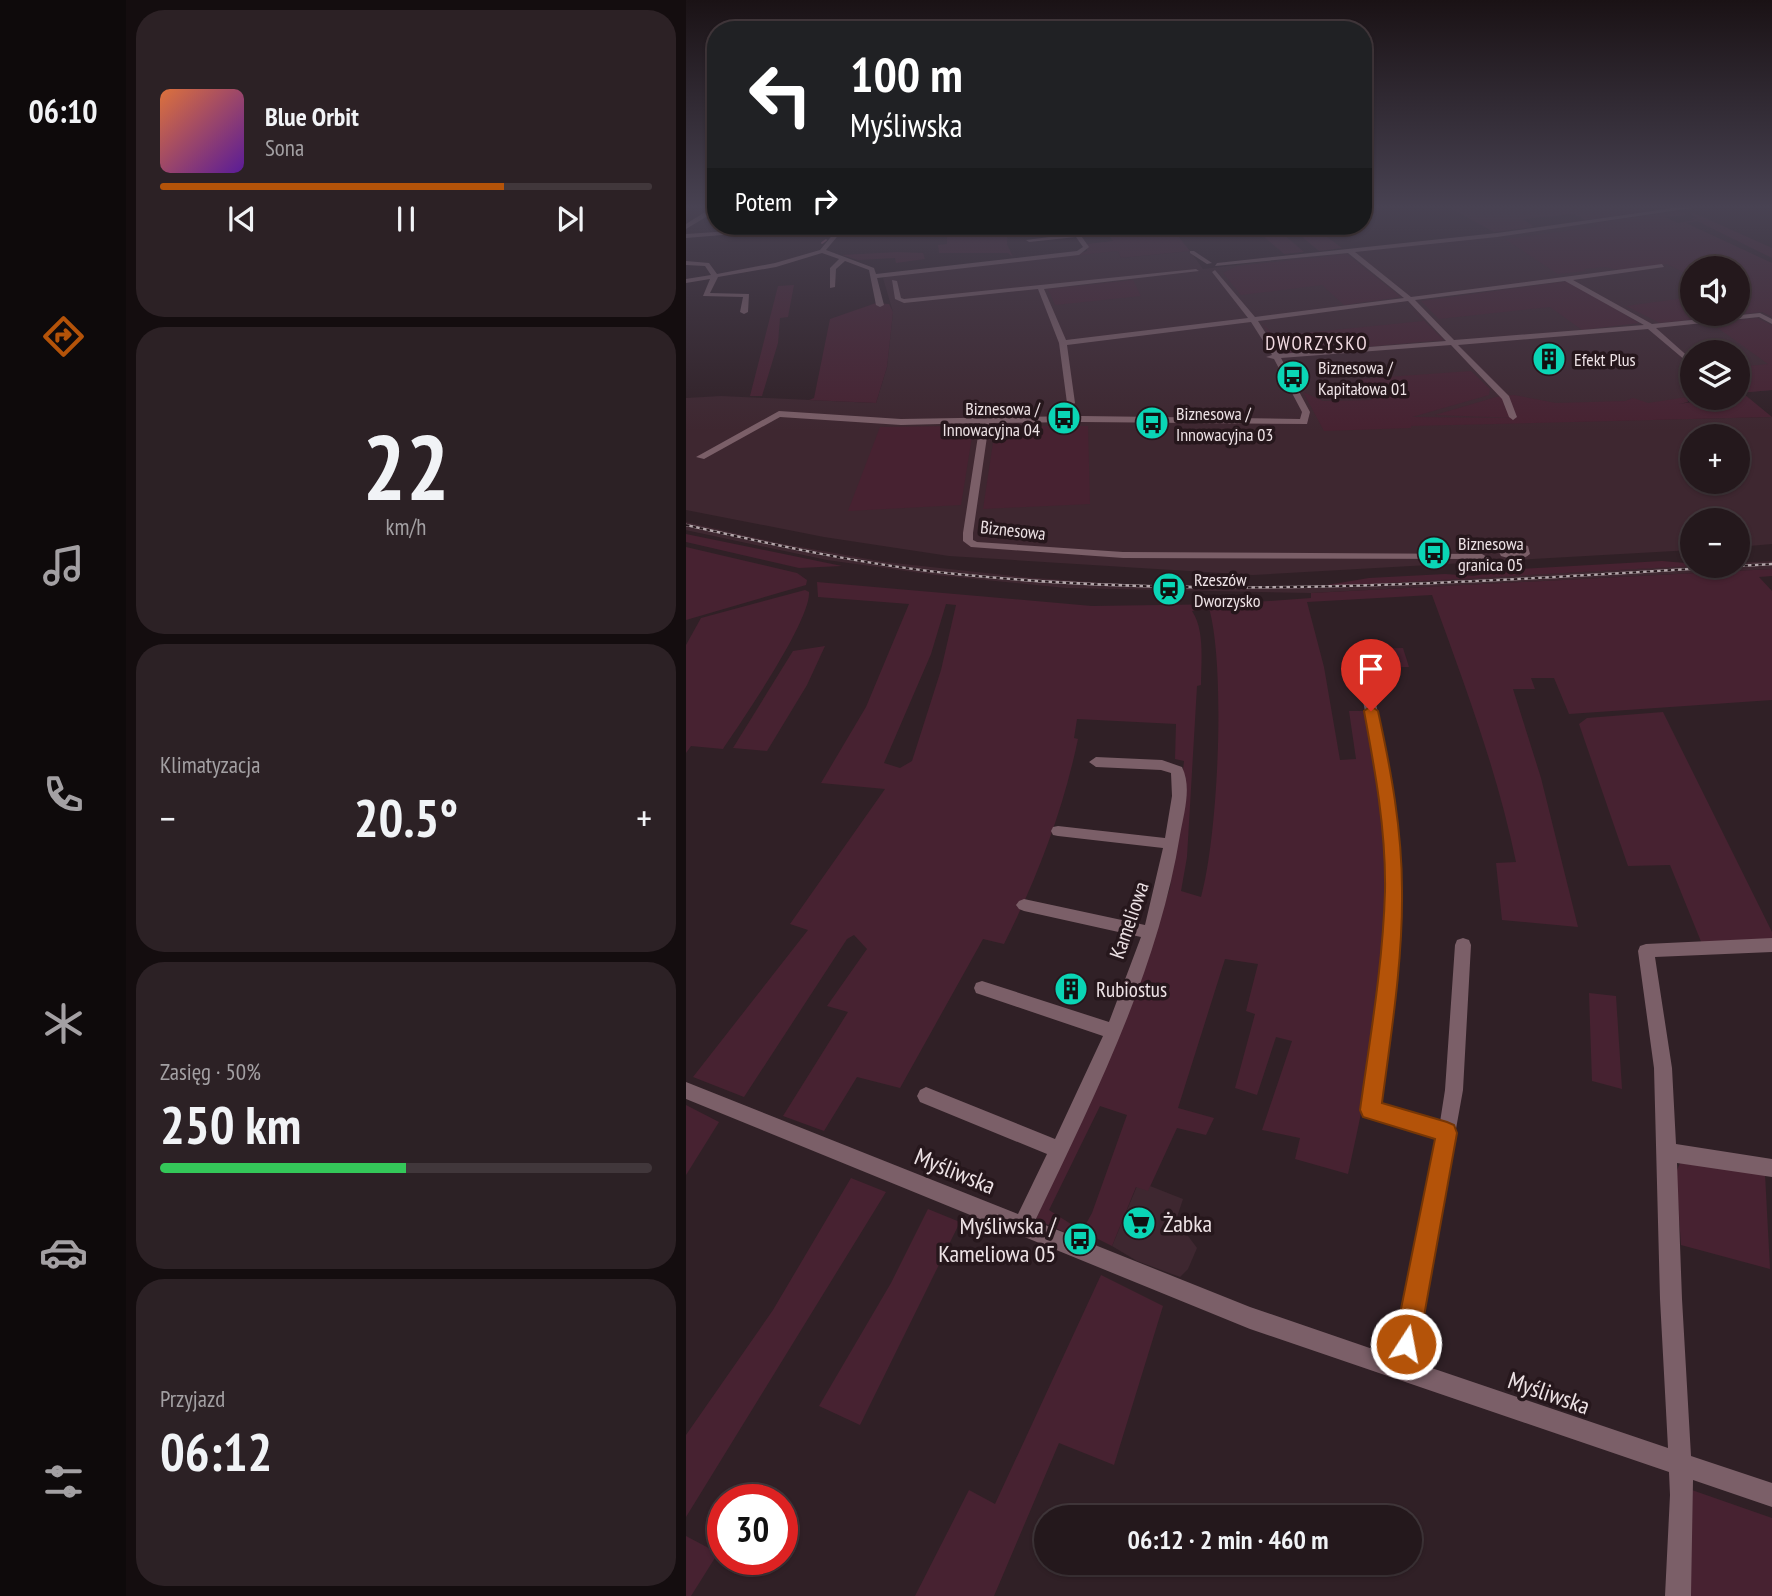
<!DOCTYPE html>
<html lang="pl">
<head>
<meta charset="utf-8">
<style>
	body { margin:0; font-family:"PT Sans Narrow",sans-serif; background:#2c2125; color:#f1f3f6; height:100vh; display:flex; flex-direction:column; font-size:26px; white-space:nowrap }
	* { box-sizing:border-box; margin:0 }
	p { font-size:23px; color:#a3a0a3 }
	.icon { flex:none; width:38px; height:38px; fill:none; stroke:currentColor; stroke-width:2; stroke-linecap:round; stroke-linejoin:round }
	.map { position:relative; flex:1; overflow:hidden }
	.panel { display:flex; flex-direction:column; gap:10px; padding:10px; background:#140d0f; width:560px }
	.panel>* { flex:none }
	.hud { position:absolute; left:21px; top:21px; width:665px; height:214px; border-radius:28px; box-shadow:0 2px 5px #0004,0 0 0 2px #41373b; background:#202124; color:#fff; overflow:hidden }
	.fabs { position:absolute; left:994px; top:256px; display:grid; gap:14px }
	.fabs a { display:grid; place-items:center; width:70px; height:70px; border-radius:50%; background:#24181c; box-shadow:0 2px 5px #0004,0 0 0 2px #41373b; font-size:35px }
	.speed { position:absolute; left:21px; top:1484px; display:flex; gap:14px; font-size:35px; font-weight:700; text-align:center }
	.speed>* { display:grid; place-content:center; width:91px; height:91px; border-radius:50%; background:#24181c; box-shadow:0 2px 5px #0004,0 0 0 2px #41373b; line-height:1 }
	.speed .limit { border:10px solid #d22; background:#fff; color:#111 }
	.pin { position:absolute; display:grid; place-items:center; width:60px; height:60px; color:#fff; margin:-72px -30px; border-radius:50% 50% 50% 0; rotate:-45deg; box-shadow:0 0 7px #0007 }
	.pin .icon { rotate:45deg }
	.me { position:absolute; width:77px; margin:-38px; rotate:11deg; stroke-linejoin:round; filter:drop-shadow(0 0 5px #0008) }
	.turn { display:flex; align-items:center; gap:24px; height:147px; padding:0 28px; font-size:32px }
	.turn .icon { width:91px; height:91px; stroke-width:2.5 }
	.turn b { display:block; font-size:49px; line-height:60px }
	.then { display:flex; align-items:center; height:66px; padding:0 28px; background:#0003; gap:14px; font-size:26px }
	.big { font-size:52px; font-weight:600; line-height:1.1 }
	.panel .widget { flex:1; display:flex; flex-direction:column; justify-content:center; gap:10px; min-width:0; padding:0 24px; border-radius:28px; background:#2c2125 }
	.panel .dial { align-items:center; gap:0 }
	.dial b { font-size:91px; line-height:1 }
	.song { display:flex; align-items:center; gap:21px }
	.cover { width:84px; height:84px; border-radius:10px; background:linear-gradient(135deg,hsl(20 70% 55%),hsl(270 70% 35%)) }
	.played { height:7px; border-radius:4px; background:linear-gradient(90deg,#b45309 70%,#41373b 70%) }
	.keys { display:flex; justify-content:space-around; direction:ltr }
	.heat { display:flex; justify-content:space-between; align-items:center; font-size:38px; direction:ltr }
	.charge { height:10px; border-radius:5px; background:linear-gradient(90deg,#34c759 50%,#41373b 0) }
	.trip { position:absolute; left:348px; top:1505px; width:388px; height:70px; border-radius:35px; background:#24181c; box-shadow:0 2px 5px #0004,0 0 0 2px #41373b; font-weight:600; line-height:70px; text-align:center }
	main { display:flex; flex:1; min-height:0 }
	.tabs { display:flex; flex-direction:column; width:126px; justify-content:space-around; align-items:center; background:#0e0a0b; color:#a3a0a3 }
	.tabs .icon { width:49px; height:49px }
	.tabs .selected { color:#b45309 }
	.tabs b { font-size:32px; color:#f1f3f6 }
	.map>svg:first-child { display:block }
	.built { fill:#3e2730; fill-rule:evenodd }
	.green { fill:#472231; fill-rule:evenodd }
	.lines { fill:none; stroke-linecap:round; stroke-linejoin:round }
	.stream { stroke:#8d5268; stroke-width:2 }
	.minor { fill:#7b5f68; fill-rule:evenodd }
	.rail-casing { stroke:#b3a6aa; stroke-width:2.5 }
	.rail { stroke:#26171c; stroke-width:2; stroke-dasharray:3.5; stroke-linecap:butt }
	.route { fill:#b45309; stroke:#753606; stroke-width:2 }
	.labels { text-anchor:middle; dominant-baseline:central; stroke-width:7; stroke-linejoin:round; paint-order:stroke }
	.far-poi-label { font-size:18px; fill:#ede2e5; stroke:#26171c; text-anchor:start }
	.far-street-label { font-size:18px; fill:#ede2e5; stroke:#26171c }
	.far-neighbourhood-label { font-size:19px; letter-spacing:2px; fill:#f3dce3; stroke:#26171c }
	.street-label { font-size:21px; fill:#ede2e5; stroke:#26171c }
	.poi-label { font-size:21px; fill:#ede2e5; stroke:#26171c; text-anchor:start }
	.near-street-label { font-size:24px; fill:#ede2e5; stroke:#26171c }
	.near-poi-label { font-size:24px; fill:#ede2e5; stroke:#26171c; text-anchor:start }
</style>
</head>
<body>
<main>
<nav class="tabs">
<b>06:10</b>
<svg class="icon selected" aria-label="directions" viewBox="0 0 24 24"><path d="M12 3l9 9-9 9-9-9zM9 14v-3h6M13 9l2 2-2 2"/></svg>
<svg class="icon" aria-label="music" viewBox="0 0 24 24"><path d="M9 18V5l10-2v13"/><circle cx="6" cy="18" r="3"/><circle cx="16" cy="16" r="3"/></svg>
<svg class="icon" aria-label="phone" viewBox="0 0 24 24"><path d="M5 4h4l2 5-3 2q2 4 5 5l2-3 5 2v4C11 20 4 13 5 4z"/></svg>
<svg class="icon" aria-label="climate" viewBox="0 0 24 24"><path d="M12 3v18M4 7l16 10M4 17L20 7"/></svg>
<svg class="icon" aria-label="car" viewBox="0 0 24 24"><path d="M5 17H2v-5l4-1 3-4h7l3 4 3 1v5h-3M9 17h6M6 11h13"/><circle cx="7" cy="17" r="2"/><circle cx="17" cy="17" r="2"/></svg>
<svg class="icon" aria-label="filters" viewBox="0 0 24 24"><path d="M4 7h16M4 17h16"/><circle cx="9" cy="7" r="2"/><circle cx="15" cy="17" r="2"/></svg>
</nav>
<section class="panel">
<div class="widget">
<div class="song"><i class="cover"></i><div><b>Blue Orbit</b><p>Sona</p></div></div>
<div class="played"></div>
<div class="keys"><svg class="icon" aria-label="previous" viewBox="0 0 24 24"><path d="M18 5L8 12l10 7zM5 5v14"/></svg><svg class="icon" aria-label="pause" viewBox="0 0 24 24"><path d="M8 5v14M16 5v14"/></svg><svg class="icon" aria-label="next" viewBox="0 0 24 24"><path d="M6 5l10 7-10 7zM19 5v14"/></svg></div>
</div>
<div class="widget dial"><b>22</b><p>km/h</p></div>
<div class="widget"><p>Klimatyzacja</p>
<div class="heat"><a>−</a><b class="big">20.5°</b><a>+</a></div>
</div>
<div class="widget"><p>Zasięg · 50%</p><b class="big">250 km</b><div class="charge"></div></div>
<div class="widget"><p>Przyjazd</p><b class="big">06:12</b></div>
</section>
<div class="map">
<svg width="1086" height="1596" viewBox="0 0 1086 1596">
	<rect width="100%" height="100%" fill="#302026"/>
	<!-- built -->
	<g class="built">
		<path d="M907,223L1006,277V313L1076,312L1086,317V390L1052,393V352H1006V397H1027L889,419L721,418L724,425L1086,417V544L1052,547V520H1006V550L567,575L263,556L138,537L0,510V398L35,396L190,403L201,367L207,312L197,278L202,276L302,263L432,251L435,258L504,251L517,269ZM1006,436H1052V481H1006Z"/>
		<path d="M0,522L92,543L199,562L336,577L447,585L624,587L1086,561V569L625,593L380,588L249,575L141,560L4,531L0,530Z"/>
		<path d="M451,1186L461,1190L464,1186L497,1199L490,1220L511,1248L502,1269L494,1277L451,1261L426,1246Z"/>
	</g>
	<!-- green -->
	<g class="green">
		<path d="M762,207H955L964,211L899,220L888,214L837,219L848,227L808,232Z"/>
		<path d="M991,211L1002,215L979,217L992,223L1009,220L1003,216L1014,221L1005,214L1008,213L1086,248V258L1011,221L1000,223L1086,263V317L1076,312L974,323L940,306L1006,297V313H1052V268H1006V277L981,264L933,270L919,267L898,269L900,271L872,274L819,239L911,227L907,223Z"/>
		<path d="M210,226L239,230L236,226H322L321,244L327,257L322,253H253L252,245L261,244V234L203,236Z"/>
		<path d="M391,226H484L504,251L435,258L432,251L385,256L401,251V244L427,241L417,227L394,229Z"/>
		<path d="M565,226H588L618,252L598,254Z"/>
		<path d="M603,226H626L656,248L633,251Z"/>
		<path d="M211,252L237,253L239,259L210,263L209,258L172,260L156,255Z"/>
		<path d="M661,254L715,297L658,305L636,285L555,295L537,273L551,266Z"/>
		<path d="M447,280L455,296L369,305L362,289Z"/>
		<path d="M882,281L953,323L896,330L864,307L753,319L735,301Z"/>
		<path d="M108,285L102,317L94,318L92,343L76,396H64L92,286Z"/>
		<path d="M190,303L203,304L207,312L201,367L190,403L123,400L128,398L144,319Z"/>
		<path d="M726,309L758,340L599,354L594,352L576,323L588,336L737,321Z"/>
		<path d="M1071,318L1086,325V390L1052,393V367L1082,364L1025,323Z"/>
		<path d="M785,371L804,389L803,395L726,417L832,418L749,415L810,397L828,395L870,403L939,401L947,398L962,403L1001,397L1002,402L993,404L1058,394L1086,417L725,426V428L638,431L617,392L637,401L686,400L673,379Z"/>
		<path d="M277,426L287,430L275,505L162,511L194,427Z"/>
		<path d="M315,426H402L404,504L297,509L309,429Z"/>
		<path d="M0,534L156,566L113,568L0,542Z"/>
		<path d="M0,547L111,573L121,580L120,585L0,620Z"/>
		<path d="M976,561L1023,565L629,587L683,578L759,574L788,576L816,570Z"/>
		<path d="M1086,569V576L1073,577L1086,591V700L883,714L868,678H845L849,689H827L855,778L892,927L816,920L810,863L830,862C811,770 778,683 746,595L621,602L638,667L654,760L670,759L663,711H681C690,759 700,809 702,858C706,965 685,1070 662,1174L609,1159L614,1138L576,1130L606,1041L590,1037L571,1095L549,1088L569,1014L560,1011L572,964L539,959L492,1108L528,1118L520,1135L491,1128L462,1191L450,1187L426,1246L396,1231L406,1213L441,1115L414,1106L363,1210L388,1226L382,1234L350,1219L442,1007L484,888L498,761L489,759L490,724L391,719L388,738L392,739C377,811 351,878 318,944L297,939L214,1088L171,1077L138,1131L97,1116L162,1012L141,1006L181,949L168,935L161,939L58,1097L7,1077L122,930L104,924L199,789L135,783L180,707L223,604L132,597L131,582L406,606L542,604L625,598V593ZM260,604L270,605L255,670L226,761L214,768L198,763L245,654ZM523,608C540,668 532,837 515,897L495,891L501,857L511,686L515,685C515,662 519,630 506,611Z"/>
		<path d="M119,590L123,592C125,620 56,721 37,749L5,746L0,753V645L15,618Z"/>
		<path d="M139,646L121,685L81,751L47,748L107,651Z"/>
		<path d="M717,648L723,667L672,668L667,649Z"/>
		<path d="M977,712L1086,932V940L1016,944L984,865L942,866L893,724L901,718Z"/>
		<path d="M903,993L930,996L936,1089L906,1081Z"/>
		<path d="M0,1105L33,1122L0,1175Z"/>
		<path d="M994,1163L1079,1174L1084,1269L995,1245L990,1173Z"/>
		<path d="M165,1178L200,1192L0,1517V1435L87,1310Z"/>
		<path d="M242,1209L274,1222L174,1425L133,1406L205,1283Z"/>
		<path d="M415,1275L477,1306L428,1465L373,1443L308,1596H229L283,1490L309,1504Z"/>
		<path d="M1003,1489L1086,1518V1596H1001Z"/>
		<path d="M0,1536L32,1553L5,1596H0Z"/>
	</g>
	<g class="lines">
		<!-- stream -->
		<path class="stream" d="M136,243L140,240"/>
		<!-- minor -->
		<g class="minor">
			<path d="M27,207H30V211L0,229V224Z"/>
			<path d="M994,207H1013L811,237L669,252L725,297L976,264L978,267L887,280L966,324L1074,313L1086,319V324L1073,317L970,328L1006,360V366L962,329L772,345L823,396L831,417L827,420L823,417L816,399L765,345L595,358L624,412L621,424L396,422L303,423L287,533V540L291,542L437,552L796,554L801,557L800,559L437,558L285,547L277,541V533L294,423L215,425L94,417L18,459L10,457L93,411L215,419L396,416L614,419L616,412L588,359L580,357L586,355L565,322L381,345L389,403L385,406L381,403L373,343L352,289L218,303L209,299L206,280L211,281L215,298L218,299L510,269L513,271L358,289L380,340L562,318L526,272L529,270L569,317L718,298L662,253L529,266L531,263L811,233ZM879,281L958,325L768,340L729,300ZM722,301L760,341L593,354L572,321Z"/>
			<path d="M118,226H143L0,238V234Z"/>
			<path d="M154,226H160L140,250L188,268L190,274L391,251L397,247L390,237L343,242L340,240L387,234L382,226H388L403,247L393,255L191,278L198,305L194,307L190,305L183,270L159,261L150,269L149,287L144,288V268L153,259L136,253L90,267L32,277L24,293L63,294L62,312L58,314L54,312L57,297L17,296L24,279L0,283V279L25,275L19,266L0,265V261L23,263L31,274L89,263L134,250Z"/>
			<path d="M335,226H346L343,228Z"/>
			<path d="M504,251H508L526,263L521,264L504,253Z"/>
			<path d="M824,541L842,546L844,554C835,562 826,559 815,556L811,548ZM825,548L833,550V552H823L822,549Z"/>
			<path d="M677,668L683,672C697,736 713,800 715,866C717,946 704,1026 694,1104L754,1122L759,1090L769,945L771,940L777,938L783,940L785,945L777,1090L728,1362L982,1448L974,1299L968,1068L952,951L954,946L960,944L1086,938V952L969,957L986,1068L990,1144L1086,1159V1177L991,1163L996,1299L1005,1456L1086,1483V1507L1007,1480L1005,1596H979L984,1495L983,1472L564,1329L0,1099V1082L332,1214L361,1154L234,1102L231,1096L234,1090L240,1087L369,1139L417,1036L290,993L288,988L290,983L296,981L423,1022L455,937L338,911L333,909L330,905L333,901L338,899L459,925L477,848L372,836L367,835L365,831L367,827L372,826L479,838L486,796L485,773L475,770L410,767L403,762L410,757L476,760L496,767C506,787 498,813 494,835C472,971 408,1097 349,1221L564,1307L707,1356L750,1139L684,1119L677,1116L675,1110C687,1030 700,948 700,867C699,801 684,736 671,672Z"/>
		</g>
		<defs>
			<path id="rail" d="M0,525C89,545 178,565 270,574C541,602 814,580 1086,564"/>
		</defs>
		<!-- rail casing -->
		<use href="#rail" class="rail-casing"/>
		<!-- rail -->
		<use href="#rail" class="rail"/>
	</g>
	<!-- sky -->
	<linearGradient id="sky" x2="0" y2="1"><stop stop-color="#1a1215"/><stop offset="0.48" stop-color="#484252"/><stop offset="1" stop-color="#484252" stop-opacity="0"/></linearGradient>
	<rect width="1086" height="431" fill="url(#sky)"/>
	<!-- route -->
	<path class="route" d="M685,706L692,711C705,770 716,830 716,890C717,961 705,1034 696,1103L761,1122L768,1125L771,1133L733,1344L729,1353L720,1357L712,1353L708,1344L749,1139L677,1117L674,1110C684,1038 697,964 699,891C700,830 689,770 678,711Z"/>
	<!-- icons -->
	<defs>
		<symbol id="building-disc" viewBox="-11 -11 22 22"><circle r="9.5" fill="#0ad5b5" stroke="#26171c"/><path d="M-4-6H4V6H1V3H-1V6H-4ZM-2.5-4.3h1.7v1.8h-1.7ZM.8-4.3h1.7v1.8H.8ZM-2.5-1h1.7V.8h-1.7ZM.8-1h1.7V.8H.8Z" fill="#111"/></symbol>
		<symbol id="bus-disc" viewBox="-11 -11 22 22"><circle r="9.5" fill="#0ad5b5" stroke="#26171c"/><path d="M-5-6H5V4H4V6H2V4H-2V6H-4V4H-5ZM-3.5-4V0h7V-4ZM-3.5 1.2v1.5H-2V1.2ZM2 1.2v1.5H3.5V1.2Z" fill="#111"/></symbol>
		<symbol id="station-disc" viewBox="-11 -11 22 22"><circle r="9.5" fill="#0ad5b5" stroke="#26171c"/><path d="M-3-6H3Q5-6 5-4V2Q5 4 3 4L4.5 6H3L1.5 4h-3L-3 6H-4.5L-3 4Q-5 4-5 2V-4Q-5-6-3-6ZM-3.5-4v3h7v-3ZM-3.5 1v1.5H-2V1ZM2 1v1.5H3.5V1Z" fill="#111"/></symbol>
		<symbol id="supermarket-disc" viewBox="-11 -11 22 22"><circle r="9.5" fill="#0ad5b5" stroke="#26171c"/><path d="M-6-5.5h2.5l.6 2H6L4.5 2H-2.5L-4.4-4H-6ZM-1.5 3.2a1.3 1.3 0 1 0 .1 0ZM3 3.2a1.3 1.3 0 1 0 .1 0Z" fill="#111"/></symbol>
	</defs>
	<g fill-rule="evenodd">
		<use href="#building-disc" x="844" y="340" width="38" height="38"/>
		<use href="#bus-disc" x="588" y="358" width="38" height="38"/>
		<use href="#bus-disc" x="359" y="399" width="38" height="38"/>
		<use href="#bus-disc" x="447" y="404" width="38" height="38"/>
		<use href="#bus-disc" x="729" y="534" width="38" height="38"/>
		<use href="#station-disc" x="464" y="570" width="38" height="38"/>
		<use href="#building-disc" x="366" y="970" width="38" height="38"/>
		<use href="#supermarket-disc" x="434" y="1204" width="38" height="38"/>
		<use href="#bus-disc" x="375" y="1220" width="38" height="38"/>
	</g>
	<g class="labels">
		<!-- far-poi labels -->
		<g class="far-poi-label">
			<text x="888" y="359">Efekt Plus</text>
			<text x="632" y="367">Biznesowa /<tspan x="632" dy="21">Kapitałowa 01</tspan></text>
			<text x="354" y="408" text-anchor="end">Biznesowa /<tspan x="354" dy="21">Innowacyjna 04</tspan></text>
			<text x="490" y="413">Biznesowa /<tspan x="490" dy="21">Innowacyjna 03</tspan></text>
			<text x="772" y="543">Biznesowa<tspan x="772" dy="21">granica 05</tspan></text>
			<text x="508" y="579">Rzeszów<tspan x="508" dy="21">Dworzysko</tspan></text>
		</g>
		<!-- far-street labels -->
		<g class="far-street-label">
			<text transform="translate(327 530) rotate(6)">Biznesowa</text>
		</g>
		<!-- far-neighbourhood labels -->
		<g class="far-neighbourhood-label">
			<text x="631" y="343">DWORZYSKO</text>
		</g>
		<!-- street labels -->
		<g class="street-label">
			<text transform="translate(443 920) rotate(-71)">Kameliowa</text>
		</g>
		<!-- poi labels -->
		<g class="poi-label">
			<text x="410" y="989">Rubiostus</text>
		</g>
		<!-- near-street labels -->
		<g class="near-street-label">
			<text transform="translate(269 1171) rotate(22)">Myśliwska</text>
			<text transform="translate(863 1393) rotate(19)">Myśliwska</text>
		</g>
		<!-- near-poi labels -->
		<g class="near-poi-label">
			<text x="477" y="1223">Żabka</text>
			<text x="370" y="1225" text-anchor="end">Myśliwska /<tspan x="370" dy="28">Kameliowa 05</tspan></text>
		</g>
	</g>
</svg>
<div class="fabs">
<a><svg class="icon" aria-label="sound" viewBox="0 0 24 24"><path d="M4 9h4l5-4v14l-5-4H4zM17 9q2 3 0 6"/></svg></a>
<a><svg class="icon" aria-label="layers" viewBox="0 0 24 24"><path d="M12 4l9 5-9 5-9-5zM3 14l9 5 9-5"/></svg></a>
<a>+</a>
<a>−</a>
</div>
<div class="speed"><div class="limit">30</div></div>
<div class="pin" style="left:685px;top:711px;background:#d93025"><svg class="icon" aria-label="arrive" viewBox="0 0 24 24"><path d="M6 21V4h12l-3 4 3 4H6"/></svg></div>
<svg class="me" style="left:720px;top:1344px" viewBox="-20 -20 40 40"><circle r="17" fill="#b45309" stroke="#fff" stroke-width="3"/><path d="M0-11L8 9 0 5-8 9z" fill="#fff"/></svg>
<div class="trip">06:12 · 2 min · 460 m</div>
<div class="hud">
<div class="turn"><svg class="icon" aria-label="left" viewBox="0 0 24 24"><path d="M17 20v-9H6M10 6l-5 5 5 5"/></svg><div><b>100 m</b>Myśliwska</div></div>
<div class="then">Potem<svg class="icon" aria-label="right" viewBox="0 0 24 24"><path d="M7 20v-9h11M14 6l5 5-5 5"/></svg></div>
</div>
</div>
</main>
</body>
</html>
